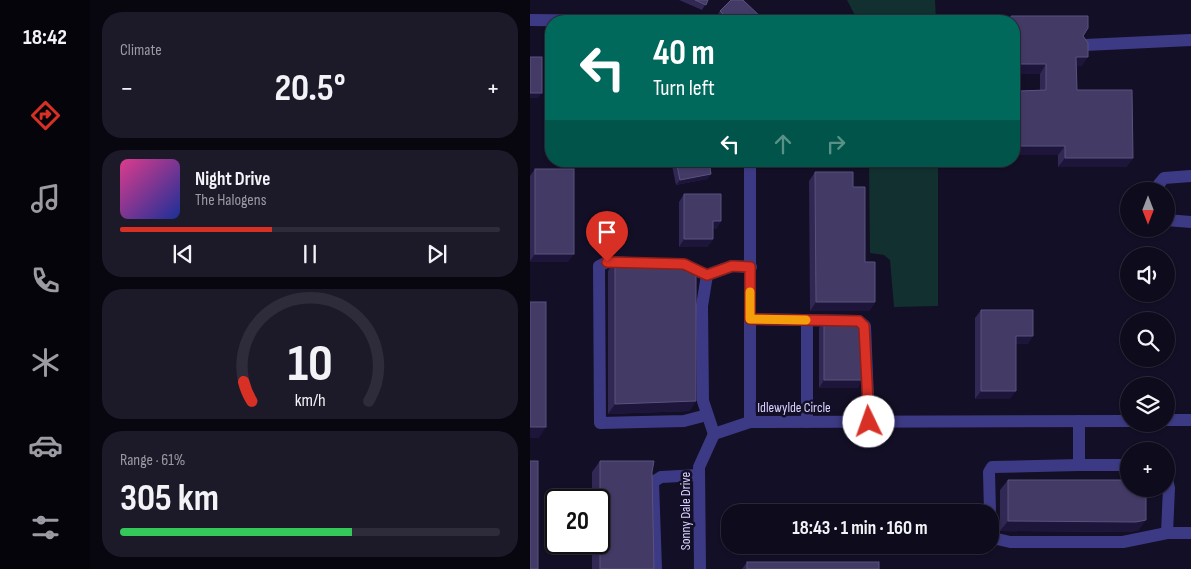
<!DOCTYPE html>
<html lang="en">
<head>
<meta charset="utf-8">
<style>
	body { margin:0; font-family:"Sofia Sans Condensed",sans-serif; background:#1c1929; color:#f1f3f6; height:100vh; display:flex; flex-direction:column; font-size:19px; white-space:nowrap }
	* { box-sizing:border-box; margin:0 }
	p { font-size:16px; color:#9b9ba3 }
	.icon { flex:none; width:28px; height:28px; fill:none; stroke:currentColor; stroke-width:2; stroke-linecap:round; stroke-linejoin:round }
	.map { position:relative; flex:1; overflow:hidden }
	.panel { display:flex; flex-direction:column; gap:12px; padding:12px; background:#08060f; width:440px }
	.panel>* { flex:none }
	.top-card { position:absolute; left:15px; top:15px; width:475px; height:152px; border-radius:20px; box-shadow:0 1px 4px #0004,0 0 0 1px #2e2b3b; background:#00695c; color:#fff; overflow:hidden }
	.needle { width:32px; rotate:180deg }
	.buttons { position:absolute; left:590px; top:182px; display:grid; gap:10px }
	.buttons a { display:grid; place-items:center; width:55px; height:55px; border-radius:50%; background:#0e0b1c; box-shadow:0 1px 4px #0004,0 0 0 1px #2e2b3b; font-size:25px }
	.speed { position:absolute; left:15px; top:489px; display:flex; gap:10px; font-size:25px; font-weight:700; text-align:center }
	.speed>* { display:grid; place-content:center; width:65px; height:65px; border-radius:50%; background:#0e0b1c; box-shadow:0 1px 4px #0004,0 0 0 1px #2e2b3b; line-height:1 }
	.speed .limit { border:2px solid #111; border-radius:8px; background:#fff; color:#111 }
	.pin { position:absolute; display:grid; place-items:center; width:42px; height:42px; color:#fff; margin:-51px -21px; border-radius:50% 50% 50% 0; rotate:-45deg; box-shadow:0 0 5px #0007 }
	.pin .icon { rotate:45deg }
	.me { position:absolute; width:55px; margin:-28px; rotate:357deg; stroke-linejoin:round; filter:drop-shadow(0 0 4px #0008) }
	.turn { display:flex; align-items:center; gap:18px; height:105px; padding:0 25px; font-size:22px }
	.turn .icon { width:65px; height:65px; stroke-width:2.5 }
	.turn b { display:block; font-size:35px; line-height:42px }
	.lanes { display:flex; align-items:center; height:48px; padding:0 25px; background:#0003; justify-content:center; gap:25px; direction:ltr }
	.lanes .off { opacity:.35 }
	.big { font-size:38px; font-weight:700; line-height:1.1 }
	.panel .widget { flex:1; display:flex; flex-direction:column; justify-content:center; gap:8px; min-width:0; padding:0 18px; border-radius:20px; background:#1c1929 }
	.panel .dial { align-items:center; gap:0 }
	.dial svg { height:130px; overflow:visible; fill:none; stroke:#2e2b3b; stroke-width:7; stroke-linecap:round; text-anchor:middle }
	.dial text { fill:#f1f3f6; stroke:none }
	.song { display:flex; align-items:center; gap:15px }
	.cover { width:60px; height:60px; border-radius:8px; background:linear-gradient(135deg,hsl(330 70% 55%),hsl(230 70% 35%)) }
	.played { height:5px; border-radius:2px; background:linear-gradient(90deg,#d93025 40%,#2e2b3b 40%) }
	.keys { display:flex; justify-content:space-around; direction:ltr }
	.heat { display:flex; justify-content:space-between; align-items:center; font-size:28px; direction:ltr }
	.charge { height:8px; border-radius:4px; background:linear-gradient(90deg,#34c759 61%,#2e2b3b 0) }
	.trip { position:absolute; left:191px; top:504px; width:278px; height:50px; border-radius:20px; background:#0e0b1c; box-shadow:0 1px 4px #0004,0 0 0 1px #2e2b3b; font-weight:700; line-height:50px; text-align:center }
	main { display:flex; flex:1; min-height:0 }
	.tab-bar { display:flex; flex-direction:column; width:90px; justify-content:space-around; align-items:center; background:#06040b; color:#9b9ba3 }
	.tab-bar .icon { width:35px; height:35px }
	.tab-bar .current { color:#d93025 }
	.tab-bar b { font-size:22px; color:#f1f3f6 }
	.map>svg:first-child { display:block }
	.green { fill:#12302f }
	.lines { fill:none; stroke-linecap:round; stroke-linejoin:round }
	.minor { stroke:#3d3a85; stroke-width:12 }
	.wall { fill:#312854 }
	.shaded-wall { fill:#1d163a }
	.building { fill:#433a66; stroke:#5a527e }
	.route-casing { stroke:#8d1f18; stroke-width:12 }
	.route { stroke:#d93025; stroke-width:9 }
	.slow { stroke:#f59e0b; stroke-width:9 }
	.labels { text-anchor:middle; dominant-baseline:central; stroke-width:5; stroke-linejoin:round; paint-order:stroke }
	.street-label { font-size:14px; fill:#d9d4ff; stroke:#130f26 }
</style>
</head>
<body>
<main>
<nav class="tab-bar">
<b>18:42</b>
<svg class="icon current" aria-label="directions" viewBox="0 0 24 24"><path d="M12 3l9 9-9 9-9-9zM9 14v-3h6M13 9l2 2-2 2"/></svg>
<svg class="icon" aria-label="music" viewBox="0 0 24 24"><path d="M9 18V5l10-2v13"/><circle cx="6" cy="18" r="3"/><circle cx="16" cy="16" r="3"/></svg>
<svg class="icon" aria-label="phone" viewBox="0 0 24 24"><path d="M5 4h4l2 5-3 2q2 4 5 5l2-3 5 2v4C11 20 4 13 5 4z"/></svg>
<svg class="icon" aria-label="climate" viewBox="0 0 24 24"><path d="M12 3v18M4 7l16 10M4 17L20 7"/></svg>
<svg class="icon" aria-label="car" viewBox="0 0 24 24"><path d="M5 17H2v-5l4-1 3-4h7l3 4 3 1v5h-3M9 17h6M6 11h13"/><circle cx="7" cy="17" r="2"/><circle cx="17" cy="17" r="2"/></svg>
<svg class="icon" aria-label="filters" viewBox="0 0 24 24"><path d="M4 7h16M4 17h16"/><circle cx="9" cy="7" r="2"/><circle cx="15" cy="17" r="2"/></svg>
</nav>
<section class="panel">
<div class="widget"><p>Climate</p>
<div class="heat"><a>−</a><b class="big">20.5°</b><a>+</a></div>
</div>
<div class="widget">
<div class="song"><i class="cover"></i><div><b>Night Drive</b><p>The Halogens</p></div></div>
<div class="played"></div>
<div class="keys"><svg class="icon" aria-label="previous" viewBox="0 0 24 24"><path d="M18 5L8 12l10 7zM5 5v14"/></svg><svg class="icon" aria-label="pause" viewBox="0 0 24 24"><path d="M8 5v14M16 5v14"/></svg><svg class="icon" aria-label="next" viewBox="0 0 24 24"><path d="M6 5l10 7-10 7zM19 5v14"/></svg></div>
</div>
<div class="widget dial"><svg viewBox="0 0 100 80">
<path d="M14 69A42 42 0 1 1 86 69"/>
<path d="M14 69A42 42 0 0 1 9 57" stroke="#d93025"/>
<text x="50" y="56" font-size="32" font-weight="700">10</text>
<text x="50" y="72" font-size="11">km/h</text>
</svg></div>
<div class="widget"><p>Range · 61%</p><b class="big">305 km</b><div class="charge"></div></div>
</section>
<div class="map">
<svg width="661" height="569" viewBox="0 0 661 569">
	<rect width="100%" height="100%" fill="#130f26"/>
	<!-- green -->
	<g class="green">
		<path d="M317,0H405L406,21H328Z"/>
		<path d="M339,161H408V306L364,307L360,260L354,255L340,253Z"/>
	</g>
	<g class="lines">
		<!-- minor -->
		<g class="minor">
			<path d="M0,20L97,21"/>
			<path d="M555,45L661,40"/>
			<path d="M220,161V422"/>
			<path d="M629,191V184L634,178L661,176"/>
			<path d="M636,220L661,222"/>
			<path d="M101,263L77,262L69,266L70,423L154,421L177,415"/>
			<path d="M151,264L177,275"/>
			<path d="M220,319L329,321L335,326L339,422"/>
			<path d="M277,320V422"/>
			<path d="M636,420H661"/>
			<path d="M549,421V465H599"/>
			<path d="M184,434L173,401L172,306L177,275L202,266L221,267"/>
			<path d="M636,475L639,488L637,533H661"/>
			<path d="M460,512L459,472L462,467L549,465"/>
			<path d="M460,532L463,538L480,542H593L637,533"/>
			<path d="M126,569L123,482L131,477L169,475"/>
			<path d="M170,569L169,467L184,434L220,422L599,421"/>
		</g>
	</g>
	<!-- wall -->
	<g class="wall">
		<path d="M149,0H178L172,10Z"/>
		<path d="M190,11L233,21H191L186,17Z"/>
		<path d="M481,16L553,36L552,66H546L547,90L603,158L596,167H528V155H484V99L489,91L510,90V74L484,21H478Z"/>
		<path d="M141,161H179L181,174L177,179L146,185Z"/>
		<path d="M5,169L38,262H0V176Z"/>
		<path d="M285,172L323,187L335,262L345,302L339,311H280L279,181Z"/>
		<path d="M154,194L191,221L186,229H183V239L177,247H149V202Z"/>
		<path d="M85,261L166,401L159,411L78,414V271Z"/>
		<path d="M451,310L498,344H486L480,399H445V318Z"/>
		<path d="M294,320L328,388H289V328Z"/>
		<path d="M70,461L124,569H62V542H69V500H62V472Z"/>
		<path d="M478,480L609,530L599,532L470,531V490Z"/>
		<path d="M217,562L349,569H212Z"/>
	</g>
	<!-- shaded-wall -->
	<g class="shaded-wall">
		<path d="M546,57H558L552,66H540Z"/>
		<path d="M484,64H516L510,74H484Z"/>
		<path d="M0,93H12L8,98H0Z"/>
		<path d="M490,146H535L528,155H484Z"/>
		<path d="M535,158H603L596,167H528Z"/>
		<path d="M181,174L177,179L146,185L150,180Z"/>
		<path d="M183,221H191L186,229H177Z"/>
		<path d="M154,239H183L177,247H149Z"/>
		<path d="M5,254H44L38,262H0V261Z"/>
		<path d="M286,302H345L339,311H280Z"/>
		<path d="M486,336H503L498,344H480Z"/>
		<path d="M294,380H333L328,388H289Z"/>
		<path d="M451,391H486L480,399H445Z"/>
		<path d="M166,401L159,411L78,414L85,404Z"/>
		<path d="M0,427H16L9,438H0Z"/>
		<path d="M616,520L609,530L599,532L470,531L478,521Z"/>
	</g>
	<!-- building -->
	<g class="building">
		<path d="M165,0H178L176,5Z"/>
		<path d="M201,0H213L234,20L233,21H200L190,11Z"/>
		<path d="M481,16H558V28L553,36L558,43V57H546L547,90H602L603,158H535V146H490L489,91L516,90V64H484V21H481Z"/>
		<rect x="0" y="57" width="12" height="36"/>
		<path d="M146,161H179L181,174L150,180Z"/>
		<rect x="5" y="169" width="39" height="85"/>
		<path d="M285,172H323V187H335V262H345V302H286Z"/>
		<path d="M154,194H191V221H183V239H154Z"/>
		<path d="M85,261L160,262L166,265V401L85,404Z"/>
		<rect x="0" y="302" width="16" height="125"/>
		<path d="M451,310H503V336H486V391H451Z"/>
		<path d="M294,320L332,321L333,380H294Z"/>
		<rect x="0" y="461" width="8" height="108"/>
		<path d="M70,461H124L122,472L124,569H70Z"/>
		<path d="M478,480H599V489H616V520L606,522L478,521Z"/>
		<rect x="217" y="562" width="132" height="7"/>
	</g>
	<g class="lines">
		<defs>
			<path id="route" d="M77,262L154,264L177,275L202,266L220,267V319L329,321L334,326L339,422"/>
		</defs>
		<!-- route casing -->
		<use href="#route" class="route-casing"/>
		<!-- route -->
		<use href="#route" class="route"/>
		<!-- slow -->
		<path class="slow" d="M220,292V319L276,320"/>
	</g>
	<g class="labels">
		<!-- street labels -->
		<g class="street-label">
			<text x="264" y="407">Idlewylde Circle</text>
			<text transform="translate(155 511) rotate(-90)">Sonny Dale Drive</text>
		</g>
	</g>
</svg>
<div class="buttons">
<a><svg class="needle" viewBox="-14 -14 28 28"><path d="M0-13l5 13h-10z" fill="#e53935"/><path d="M0 13l5-13h-10z" fill="#9b9ba3"/></svg></a>
<a><svg class="icon" aria-label="sound" viewBox="0 0 24 24"><path d="M4 9h4l5-4v14l-5-4H4zM17 9q2 3 0 6"/></svg></a>
<a><svg class="icon" aria-label="search" viewBox="0 0 24 24"><circle cx="10" cy="10" r="6"/><path d="M15 15l6 6"/></svg></a>
<a><svg class="icon" aria-label="layers" viewBox="0 0 24 24"><path d="M12 4l9 5-9 5-9-5zM3 14l9 5 9-5"/></svg></a>
<a>+</a>
</div>
<div class="speed"><div class="limit">20</div></div>
<div class="pin" style="left:77px;top:262px;background:#d93025"><svg class="icon" aria-label="arrive" viewBox="0 0 24 24"><path d="M6 21V4h12l-3 4 3 4H6"/></svg></div>
<svg class="me" style="left:339px;top:422px" viewBox="-20 -20 40 40"><circle r="19" fill="#fff"/><path d="M0-13L10 11 0 6-10 11z" fill="#d93025"/></svg>
<div class="trip">18:43 · 1 min · 160 m</div>
<div class="top-card">
<div class="turn"><svg class="icon" aria-label="left" viewBox="0 0 24 24"><path d="M17 20v-9H6M10 6l-5 5 5 5"/></svg><div><b>40 m</b>Turn left</div></div>
<div class="lanes"><svg class="icon" aria-label="left" viewBox="0 0 24 24"><path d="M17 20v-9H6M10 6l-5 5 5 5"/></svg><svg class="icon off" aria-label="ahead" viewBox="0 0 24 24"><path d="M12 20V5M6 11l6-6 6 6"/></svg><svg class="icon off" aria-label="right" viewBox="0 0 24 24"><path d="M7 20v-9h11M14 6l5 5-5 5"/></svg></div>
</div>
</div>
</main>
</body>
</html>
